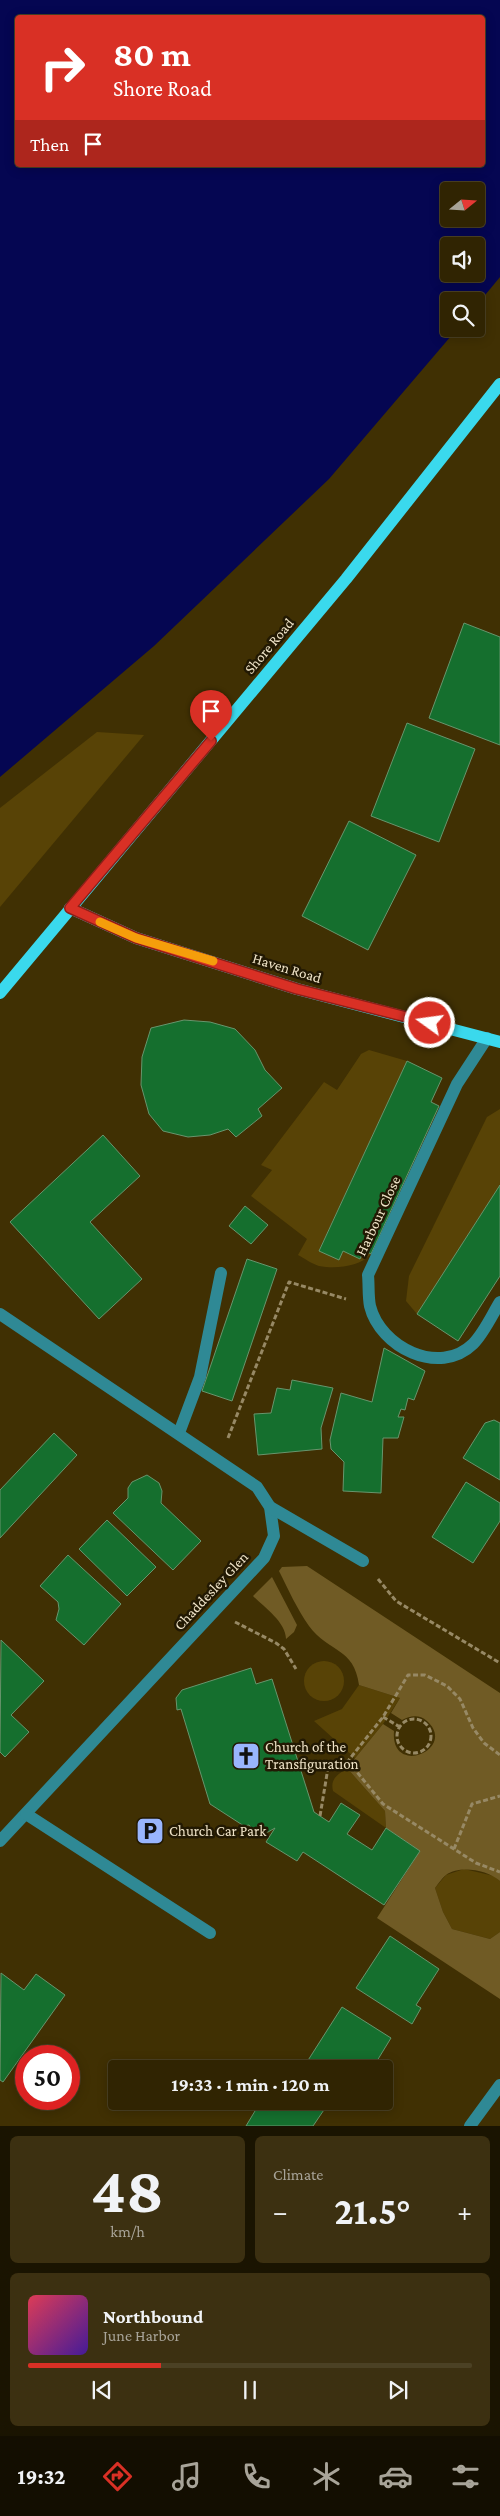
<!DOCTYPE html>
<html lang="en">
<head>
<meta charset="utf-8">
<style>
	body { margin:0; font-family:"Crimson Pro",serif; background:#3c3011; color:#f1f3f6; height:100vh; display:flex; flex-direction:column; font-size:19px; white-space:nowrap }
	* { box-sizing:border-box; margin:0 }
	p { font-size:16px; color:#a8a499 }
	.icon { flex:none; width:28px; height:28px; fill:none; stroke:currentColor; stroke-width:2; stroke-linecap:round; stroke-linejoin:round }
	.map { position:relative; height:2126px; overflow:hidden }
	.drawer { display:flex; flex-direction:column; gap:10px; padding:10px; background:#1a1401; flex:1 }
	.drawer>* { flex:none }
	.banner { position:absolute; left:15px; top:15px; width:470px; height:152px; border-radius:5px; box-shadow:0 2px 12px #0003,0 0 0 1px #4b4124; background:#d93025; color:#fff; overflow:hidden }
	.needle { width:32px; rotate:72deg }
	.controls { position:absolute; left:440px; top:182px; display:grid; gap:10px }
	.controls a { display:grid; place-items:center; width:45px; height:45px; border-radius:5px; background:#302402; box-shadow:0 2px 12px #0003,0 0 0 1px #4b4124; font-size:25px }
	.speed { position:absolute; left:15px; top:2045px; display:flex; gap:10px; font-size:25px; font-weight:700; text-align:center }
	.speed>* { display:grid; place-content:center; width:65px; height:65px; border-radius:50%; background:#302402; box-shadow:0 2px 12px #0003,0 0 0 1px #4b4124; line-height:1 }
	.speed .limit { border:8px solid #d22; background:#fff; color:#111 }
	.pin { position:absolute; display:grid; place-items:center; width:42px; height:42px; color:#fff; margin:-51px -21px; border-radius:50% 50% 50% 0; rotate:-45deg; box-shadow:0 0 5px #0007 }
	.pin .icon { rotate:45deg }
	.me { position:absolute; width:55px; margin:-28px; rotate:284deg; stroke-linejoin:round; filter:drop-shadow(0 0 4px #0008) }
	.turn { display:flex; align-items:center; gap:18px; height:105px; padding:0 15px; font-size:22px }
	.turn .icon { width:65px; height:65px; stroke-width:2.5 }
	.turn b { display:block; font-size:35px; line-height:42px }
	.then { display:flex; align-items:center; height:48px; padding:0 15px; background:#0003; gap:10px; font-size:19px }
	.big { font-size:38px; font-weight:700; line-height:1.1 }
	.drawer .tile { flex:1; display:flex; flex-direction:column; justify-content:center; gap:8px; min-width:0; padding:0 18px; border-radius:8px; background:#3c3011 }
	.drawer .dial { align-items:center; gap:0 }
	.dial b { font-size:65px; line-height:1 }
	.song { display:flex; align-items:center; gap:15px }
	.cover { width:60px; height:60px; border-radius:8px; background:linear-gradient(135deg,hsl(350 70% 55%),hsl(260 70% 35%)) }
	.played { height:5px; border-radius:2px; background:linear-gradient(90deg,#d93025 30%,#4b4124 30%) }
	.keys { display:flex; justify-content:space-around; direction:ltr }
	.heat { display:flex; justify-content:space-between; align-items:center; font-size:28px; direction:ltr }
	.drawer .tiles { flex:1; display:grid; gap:10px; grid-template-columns:1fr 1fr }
	.tile:last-child { grid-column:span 2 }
	.trip { position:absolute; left:108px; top:2060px; width:285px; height:50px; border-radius:5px; background:#302402; box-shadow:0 2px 12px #0003,0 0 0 1px #4b4124; font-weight:700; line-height:50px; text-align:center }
	.tab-bar { display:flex; height:80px; justify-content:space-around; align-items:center; background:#130e01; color:#a8a499 }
	.tab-bar .icon { width:35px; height:35px }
	.tab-bar .selected { color:#d93025 }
	.tab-bar b { font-size:22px; color:#f1f3f6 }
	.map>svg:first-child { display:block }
	.green { fill:#584306 }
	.forest { fill:#705b25 }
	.water { fill:#050652; fill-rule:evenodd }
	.building { fill:#156f2e; stroke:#67956d }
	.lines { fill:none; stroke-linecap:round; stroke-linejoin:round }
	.path { stroke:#978965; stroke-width:3; stroke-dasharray:5 2.5; stroke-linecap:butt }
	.minor { stroke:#2f8995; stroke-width:12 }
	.major { stroke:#3ad9ed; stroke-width:12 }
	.route-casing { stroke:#8d1f18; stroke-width:12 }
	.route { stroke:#d93025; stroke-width:9 }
	.slow { stroke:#f59e0b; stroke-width:9 }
	.labels { text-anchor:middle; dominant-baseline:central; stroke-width:5; stroke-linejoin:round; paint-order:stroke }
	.street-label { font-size:15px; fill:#f0e4c8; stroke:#221903 }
	.poi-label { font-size:15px; fill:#f0e4c8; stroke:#221903; text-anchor:start }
</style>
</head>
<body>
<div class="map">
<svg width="500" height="2126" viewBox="0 0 500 2126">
	<rect width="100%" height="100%" fill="#403003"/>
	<!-- green -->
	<g class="green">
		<path d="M97,732L144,735L0,907V808Z"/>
		<path d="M369,1050L407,1061L319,1250L339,1260L343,1251L360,1259L364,1250L371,1254C359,1267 336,1269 319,1266C312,1264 304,1258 298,1255L307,1239L251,1196L272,1170L261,1165L324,1082L337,1090L361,1054Z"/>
		<path d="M500,1109V1185L417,1314L406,1301L409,1276L487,1117Z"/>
		<circle cx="324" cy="1681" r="20"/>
		<path d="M359,1685L400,1698L383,1724L355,1758L314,1721L342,1709Z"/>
		<path d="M347,1768L385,1811L386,1828L333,1791C330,1778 338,1775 347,1768Z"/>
		<path d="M464,1869L494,1876L500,1881V1932L490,1939L452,1929L443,1912L435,1888L446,1875Z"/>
	</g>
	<!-- forest -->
	<g class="forest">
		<path d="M307,1566L500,1693V1881C487,1870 460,1865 446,1875C442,1878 438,1884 435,1888L443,1912L452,1929L490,1939L500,1932V1999L377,1918L420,1851L386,1828L385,1811L347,1768L383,1724L394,1731C390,1778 458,1749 427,1721C419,1714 410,1716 402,1720L391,1713L400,1698L359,1685C354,1647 329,1653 309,1626C297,1609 288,1589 279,1571L282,1567Z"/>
		<path d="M272,1577L297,1625L294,1632L286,1639C286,1622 264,1607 253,1596Z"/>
	</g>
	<!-- water -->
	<path class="water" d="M0,0H500V277L476,306V301H449V329H457L329,479L154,646L0,777ZM18,18H482V165H18ZM449,191H476V219H449ZM449,246H476V274H449Z"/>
	<!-- building -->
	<g class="building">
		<path d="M464,623L500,637V745L429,718Z"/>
		<path d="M407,723L475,749L439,842L371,816Z"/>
		<path d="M349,821L416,855L368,950L302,916Z"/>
		<path d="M184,1020L210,1022L235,1029L255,1050L265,1070L282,1088L258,1109L262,1116L236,1137L228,1129L210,1135L188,1137L163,1131L149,1114L141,1085L142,1057L151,1028Z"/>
		<path d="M407,1061L442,1078L431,1102L439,1106L371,1254L364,1250L360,1259L343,1251L339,1260L319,1251Z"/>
		<path d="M103,1135L140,1176L90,1222L142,1279L99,1319L10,1222Z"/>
		<path d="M500,1185V1276L458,1341L417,1314Z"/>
		<path d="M245,1206L268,1225L251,1244L229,1226Z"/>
		<path d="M247,1259L277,1269L232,1401L202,1391Z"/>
		<path d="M384,1348L425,1371L414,1400L408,1398L405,1410L401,1409L398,1417H404L398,1438H383L381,1493L343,1491L344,1462L331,1449L330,1440L341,1393L372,1402Z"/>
		<path d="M292,1380L333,1388L321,1428L322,1449L258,1455L254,1414L271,1413L277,1388L290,1390Z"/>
		<path d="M494,1420L500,1423V1480L463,1458L485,1423Z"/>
		<path d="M54,1433L77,1455L0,1538V1490Z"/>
		<path d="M147,1475L159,1483L162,1491L161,1503L201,1541L173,1570L113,1513L128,1498V1488L132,1482Z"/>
		<path d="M466,1482L500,1503V1521L473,1563L432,1537Z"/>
		<path d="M107,1520L156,1567L127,1596L79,1549Z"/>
		<path d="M68,1555L121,1604L84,1645L56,1620L59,1609L58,1602L40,1586Z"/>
		<path d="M1,1640L44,1681L11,1715L29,1732L5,1757L0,1752Z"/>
		<path d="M251,1668L256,1684L272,1679L314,1812L329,1822L341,1803L360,1815L347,1834L372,1850L386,1828L420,1851L384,1905L303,1852L297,1861L266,1842L275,1828L268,1832L253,1830L249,1825L244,1826L210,1804L181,1709L177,1710L176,1698L182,1690Z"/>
		<path d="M390,1936L439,1969L416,2005L421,2008L412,2024L356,1988Z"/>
		<path d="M1,1973L24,1990L36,1974L65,1995L3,2082L0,2080Z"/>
		<path d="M342,2007L391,2038L372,2069H310L305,2065Z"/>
		<path d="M261,2101H330L313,2126H246Z"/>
	</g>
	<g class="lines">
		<!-- path -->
		<g class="path">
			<path d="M228,1438L289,1282L346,1299"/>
			<path d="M378,1579L396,1601L500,1663"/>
			<path d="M235,1622L276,1643L284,1649L296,1669"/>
			<path d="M383,1717L400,1727"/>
			<circle cx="414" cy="1736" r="17"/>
			<path d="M348,1761L383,1804L476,1863L500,1872"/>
			<path d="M320,1816L328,1768L348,1761L383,1717L408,1675H425L447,1686L460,1699L473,1728L484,1743L500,1755"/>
			<path d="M454,1849L472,1804L500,1796"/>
		</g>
		<!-- minor -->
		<g class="minor">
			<path d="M487,1038L457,1084L368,1275C369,1285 368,1296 370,1306C380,1347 439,1377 473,1344C484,1333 492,1315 500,1302"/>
			<path d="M0,1314L257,1487L270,1507L274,1536L264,1558L0,1841"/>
			<path d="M179,1433L200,1377L221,1273"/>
			<path d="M270,1507L363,1561"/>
			<path d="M26,1814L210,1933"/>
			<path d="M470,2126L500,2085"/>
		</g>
		<!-- major -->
		<g class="major">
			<path d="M70,908L136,938L297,989L500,1042"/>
			<path d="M0,993L346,579L500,384"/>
		</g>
	</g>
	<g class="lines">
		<defs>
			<path id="route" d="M211,741L70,908L136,938L297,989L430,1023"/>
		</defs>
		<!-- route casing -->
		<use href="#route" class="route-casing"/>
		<!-- route -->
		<use href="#route" class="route"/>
		<!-- slow -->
		<path class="slow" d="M100,922L136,938L213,961"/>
	</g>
	<!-- icons -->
	<defs>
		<symbol id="church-square" viewBox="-11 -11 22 22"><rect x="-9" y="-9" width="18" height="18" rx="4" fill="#99b5fd" stroke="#221903"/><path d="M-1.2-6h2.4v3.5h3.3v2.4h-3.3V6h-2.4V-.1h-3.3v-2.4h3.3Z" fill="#111"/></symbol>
		<symbol id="parking-square" viewBox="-11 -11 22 22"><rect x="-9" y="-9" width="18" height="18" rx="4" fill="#99b5fd" stroke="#221903"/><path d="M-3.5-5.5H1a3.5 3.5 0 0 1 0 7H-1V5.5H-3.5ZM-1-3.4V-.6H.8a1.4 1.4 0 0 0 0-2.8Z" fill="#111"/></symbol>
	</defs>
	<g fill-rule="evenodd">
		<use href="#church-square" x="230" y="1740" width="32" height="32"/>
		<use href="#parking-square" x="134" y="1815" width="32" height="32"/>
	</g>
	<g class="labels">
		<!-- street labels -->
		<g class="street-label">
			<text transform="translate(269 646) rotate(-50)">Shore Road</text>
			<text transform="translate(287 968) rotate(17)">Haven Road</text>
			<text transform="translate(378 1216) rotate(-65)">Harbour Close</text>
			<text transform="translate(211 1591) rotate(-47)">Chaddesley Glen</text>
		</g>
		<!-- poi labels -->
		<g class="poi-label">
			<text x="265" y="1747">Church of the<tspan x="265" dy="17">Transfiguration</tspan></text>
			<text x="169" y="1831">Church Car Park</text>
		</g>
	</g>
</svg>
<div class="controls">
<a><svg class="needle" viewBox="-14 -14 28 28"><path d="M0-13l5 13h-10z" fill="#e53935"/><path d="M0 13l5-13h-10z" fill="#a8a499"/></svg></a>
<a><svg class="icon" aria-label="sound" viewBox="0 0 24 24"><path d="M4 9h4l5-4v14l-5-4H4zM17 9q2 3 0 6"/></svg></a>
<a><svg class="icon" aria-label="search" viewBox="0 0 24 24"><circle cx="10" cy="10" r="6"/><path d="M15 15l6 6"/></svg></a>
</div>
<div class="speed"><div class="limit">50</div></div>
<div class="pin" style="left:211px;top:741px;background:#d93025"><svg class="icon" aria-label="arrive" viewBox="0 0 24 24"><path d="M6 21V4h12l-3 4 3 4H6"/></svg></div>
<svg class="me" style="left:430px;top:1023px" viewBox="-20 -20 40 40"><circle r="17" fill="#d93025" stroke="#fff" stroke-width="3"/><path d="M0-11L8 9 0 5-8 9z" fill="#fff"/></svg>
<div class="trip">19:33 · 1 min · 120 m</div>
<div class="banner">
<div class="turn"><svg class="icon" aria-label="right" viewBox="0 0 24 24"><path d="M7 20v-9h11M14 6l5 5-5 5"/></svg><div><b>80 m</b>Shore Road</div></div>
<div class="then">Then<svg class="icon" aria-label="arrive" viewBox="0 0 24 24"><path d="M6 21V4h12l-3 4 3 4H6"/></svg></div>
</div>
</div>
<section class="drawer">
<div class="tiles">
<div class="tile dial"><b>48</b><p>km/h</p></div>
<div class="tile"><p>Climate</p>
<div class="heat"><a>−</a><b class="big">21.5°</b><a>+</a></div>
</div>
<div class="tile">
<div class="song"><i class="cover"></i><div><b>Northbound</b><p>June Harbor</p></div></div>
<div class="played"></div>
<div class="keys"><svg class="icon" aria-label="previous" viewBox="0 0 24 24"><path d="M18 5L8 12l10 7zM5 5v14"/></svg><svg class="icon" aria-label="pause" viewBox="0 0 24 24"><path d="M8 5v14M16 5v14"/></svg><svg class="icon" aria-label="next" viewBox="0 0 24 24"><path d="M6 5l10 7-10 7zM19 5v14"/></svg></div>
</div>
</div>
</section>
<nav class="tab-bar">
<b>19:32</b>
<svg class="icon selected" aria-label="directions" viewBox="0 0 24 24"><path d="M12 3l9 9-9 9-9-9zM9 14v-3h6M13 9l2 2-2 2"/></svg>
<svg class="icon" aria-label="music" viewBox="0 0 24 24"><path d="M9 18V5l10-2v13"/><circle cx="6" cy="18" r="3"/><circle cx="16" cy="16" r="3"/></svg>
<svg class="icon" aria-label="phone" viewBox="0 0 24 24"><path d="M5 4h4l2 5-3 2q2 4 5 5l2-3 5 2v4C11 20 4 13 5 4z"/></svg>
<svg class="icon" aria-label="climate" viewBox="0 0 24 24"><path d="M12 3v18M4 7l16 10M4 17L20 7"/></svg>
<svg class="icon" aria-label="car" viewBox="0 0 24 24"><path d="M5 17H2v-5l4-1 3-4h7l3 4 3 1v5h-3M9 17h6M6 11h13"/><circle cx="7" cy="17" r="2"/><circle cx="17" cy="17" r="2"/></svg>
<svg class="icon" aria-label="filters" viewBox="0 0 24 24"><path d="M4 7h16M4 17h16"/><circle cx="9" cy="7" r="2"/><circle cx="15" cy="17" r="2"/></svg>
</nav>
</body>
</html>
